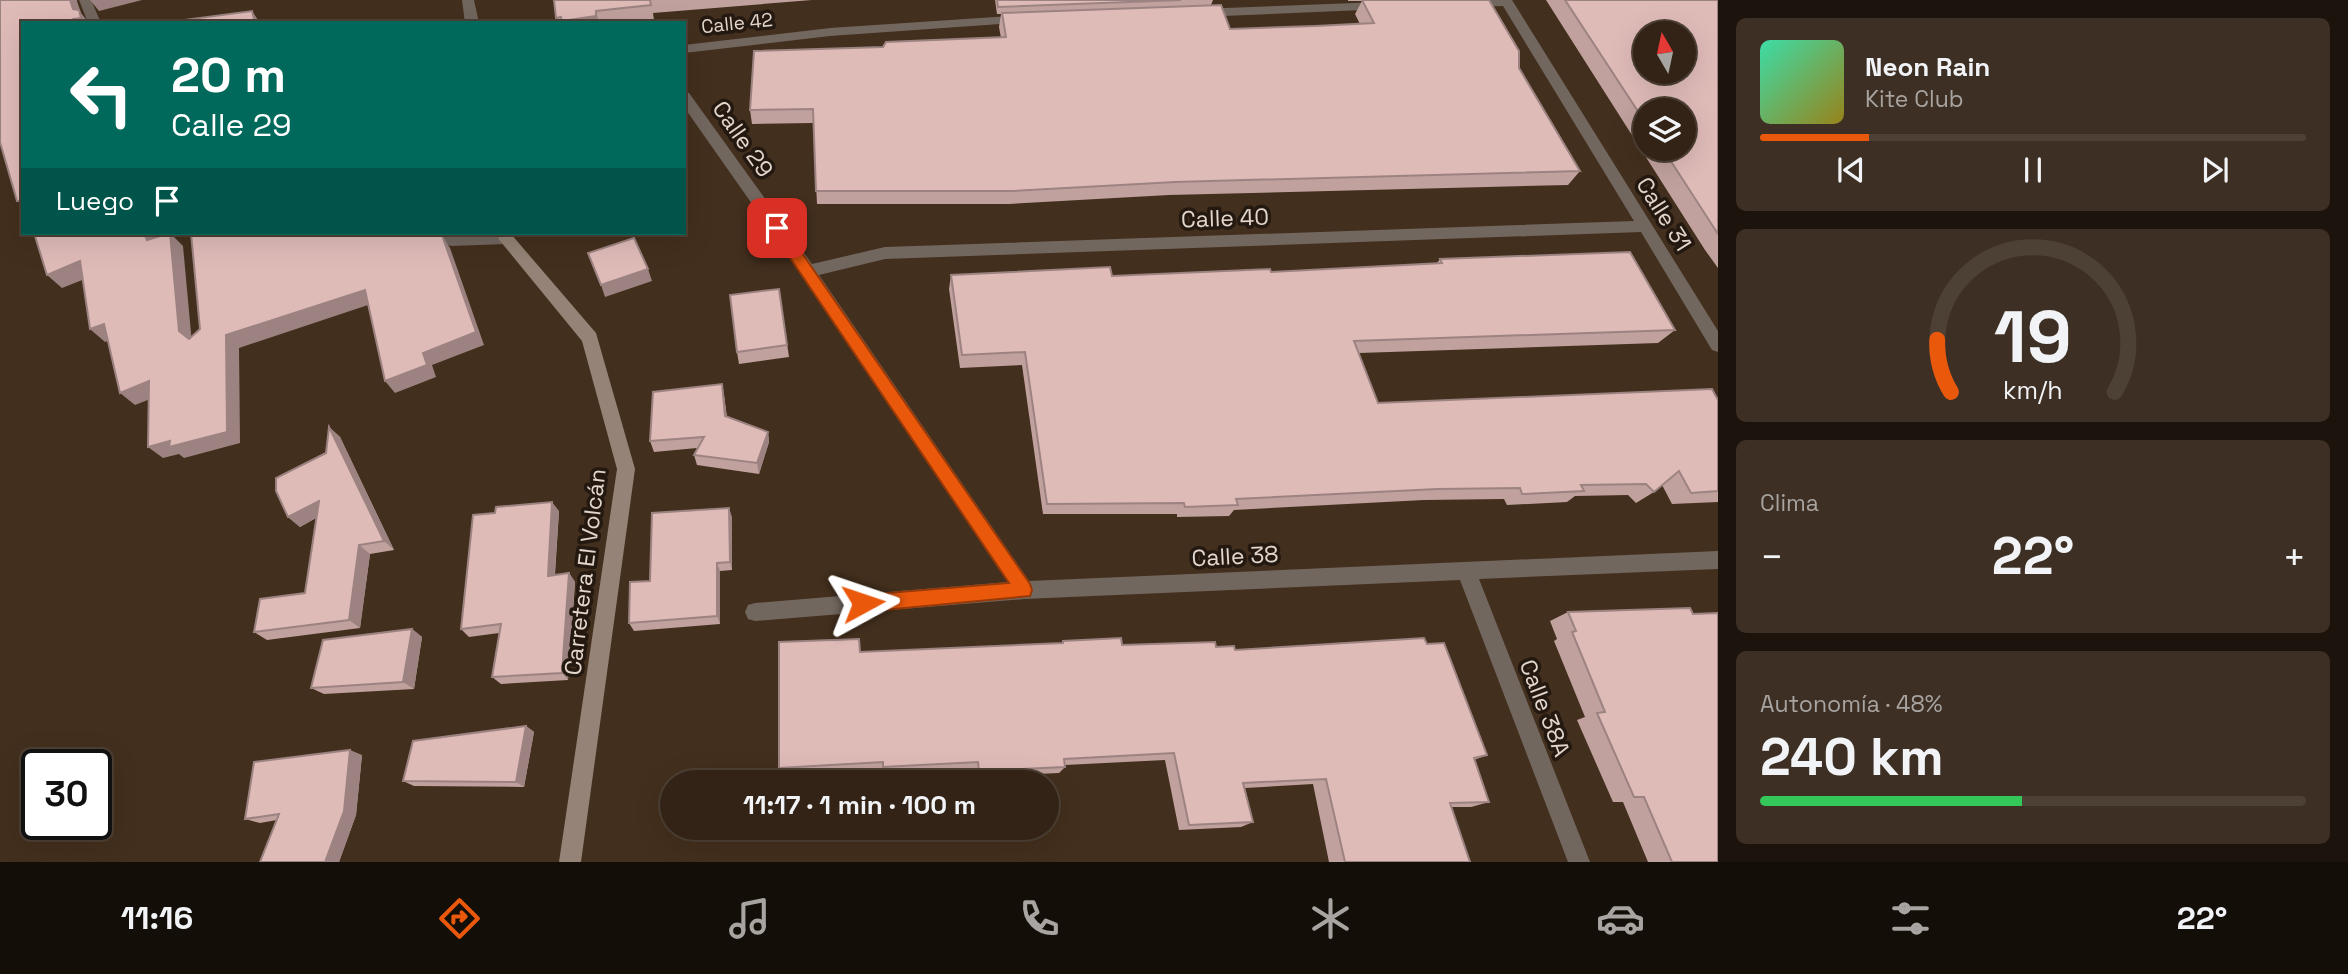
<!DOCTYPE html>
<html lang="es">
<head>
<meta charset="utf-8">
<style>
	body { margin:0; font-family:"Space Grotesk",sans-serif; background:#3d2f23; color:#f1f3f6; height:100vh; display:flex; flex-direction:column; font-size:26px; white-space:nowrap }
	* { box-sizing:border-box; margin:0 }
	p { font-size:23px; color:#a8a4a1 }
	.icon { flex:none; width:38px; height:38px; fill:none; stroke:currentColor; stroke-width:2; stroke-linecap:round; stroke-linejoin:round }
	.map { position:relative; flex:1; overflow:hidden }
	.panel { display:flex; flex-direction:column; gap:18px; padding:18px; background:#1c130c; width:630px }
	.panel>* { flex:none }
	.guide { position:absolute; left:21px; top:21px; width:665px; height:214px; border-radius:0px; box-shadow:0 7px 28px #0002,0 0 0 2px #4d4035; background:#00695c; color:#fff; overflow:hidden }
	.needle { width:46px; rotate:351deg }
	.buttons { position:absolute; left:1633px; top:21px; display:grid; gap:14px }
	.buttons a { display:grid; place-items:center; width:63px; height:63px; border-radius:50%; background:#322316; box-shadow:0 7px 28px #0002,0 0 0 2px #4d4035; font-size:35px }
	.speed { position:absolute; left:21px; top:749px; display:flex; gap:14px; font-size:35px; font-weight:700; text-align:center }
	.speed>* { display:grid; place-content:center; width:91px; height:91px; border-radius:50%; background:#322316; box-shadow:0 7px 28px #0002,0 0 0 2px #4d4035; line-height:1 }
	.speed .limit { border:4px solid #111; border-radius:10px; background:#fff; color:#111 }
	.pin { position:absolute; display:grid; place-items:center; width:60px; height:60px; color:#fff; margin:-30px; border-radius:14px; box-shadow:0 4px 10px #0006 }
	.me { position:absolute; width:77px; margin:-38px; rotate:85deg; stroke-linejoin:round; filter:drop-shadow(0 0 5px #0008) }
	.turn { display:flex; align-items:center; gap:24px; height:147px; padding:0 35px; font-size:32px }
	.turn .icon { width:91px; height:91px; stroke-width:2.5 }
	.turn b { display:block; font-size:49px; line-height:60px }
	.then { display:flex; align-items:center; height:66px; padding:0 35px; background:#0003; gap:14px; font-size:26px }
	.big { font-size:52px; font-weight:800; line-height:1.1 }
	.panel .card { flex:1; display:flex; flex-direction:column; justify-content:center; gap:10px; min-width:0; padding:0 24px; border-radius:10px; background:#3d2f23 }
	.panel .dial { align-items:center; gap:0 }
	.dial svg { height:182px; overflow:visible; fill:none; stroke:#4d4035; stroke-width:7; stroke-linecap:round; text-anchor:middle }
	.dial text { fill:#f1f3f6; stroke:none }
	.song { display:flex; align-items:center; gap:21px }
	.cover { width:84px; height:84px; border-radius:10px; background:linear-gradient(135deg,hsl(160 70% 55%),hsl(50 70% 35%)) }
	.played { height:7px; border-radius:4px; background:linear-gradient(90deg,#ea580c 20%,#4d4035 20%) }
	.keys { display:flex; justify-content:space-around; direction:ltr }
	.heat { display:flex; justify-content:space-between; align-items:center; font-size:38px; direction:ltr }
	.charge { height:10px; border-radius:5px; background:linear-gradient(90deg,#34c759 48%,#4d4035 0) }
	.trip { position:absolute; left:660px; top:770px; width:399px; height:70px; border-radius:35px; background:#322316; box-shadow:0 7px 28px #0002,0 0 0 2px #4d4035; font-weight:800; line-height:70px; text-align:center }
	.dock { display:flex; height:112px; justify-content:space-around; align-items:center; background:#140e09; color:#a8a4a1 }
	.dock .icon { width:49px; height:49px }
	.dock .on { color:#ea580c }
	.dock b { font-size:32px; color:#f1f3f6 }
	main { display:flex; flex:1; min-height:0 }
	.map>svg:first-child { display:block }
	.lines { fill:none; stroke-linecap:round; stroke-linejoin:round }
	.street { fill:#72675f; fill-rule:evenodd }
	.secondary { fill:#948376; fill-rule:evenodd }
	.wall { fill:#c0a19e; fill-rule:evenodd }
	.shaded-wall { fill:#9c8381 }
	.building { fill:#dfbbb8; stroke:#9c8381; stroke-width:2; fill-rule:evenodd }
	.route { fill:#ea580c; stroke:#983908; stroke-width:2 }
	.labels { text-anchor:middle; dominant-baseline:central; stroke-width:7; stroke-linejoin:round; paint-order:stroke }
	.far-street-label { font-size:19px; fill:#e3d6cb; stroke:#231911 }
	.street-label { font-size:23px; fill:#e3d6cb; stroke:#231911 }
</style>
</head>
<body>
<main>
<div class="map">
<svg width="1718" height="862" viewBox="0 0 1718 862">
	<rect width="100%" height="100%" fill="#432f1d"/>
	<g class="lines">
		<!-- street -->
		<g class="street">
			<path d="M79,0H91L101,23H88Z"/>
			<path d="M462,0H474L479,23H465Z"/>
			<path d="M1464,0H1512L1718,331V352L1712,350L1641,232L885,259L819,275L1029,581L1718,551V569L1479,579L1590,862H1568L1460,580L1024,599L755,621L748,619L745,612L748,605L755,603L1008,582L802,275L684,107V91L689,93L812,264L885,247L1634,221L1503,6L1468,7L1462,3Z"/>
			<path d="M1381,2L1387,6L1386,9L1199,17L1193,13L1199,9Z"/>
			<path d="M1024,15L1031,19L1029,22L830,36L684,53V45L830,28Z"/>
			<path d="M425,233H514V238L506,244L451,246L428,237Z"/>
		</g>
		<!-- secondary -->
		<path class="secondary" d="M504,233L511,234L596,333L635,469L581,862H559L617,469L582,341L501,242L498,238Z"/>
	</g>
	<!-- wall -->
	<g class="wall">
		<path d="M554,0H812L653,13L654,20L625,23H558Z"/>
		<path d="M995,0H1213L1211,5L1230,29L1315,26L1360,24L1355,14L1362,1H1348V0H1489L1519,68L1580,171L1568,185L1169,195L1009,204H817L813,123L752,124L750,110L883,47L1001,38L999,27L1001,14H997Z"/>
		<path d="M1546,0H1718V268L1705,250ZM1645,110L1684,149H1645Z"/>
		<path d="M1440,259L1675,330L1658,343L1359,353L1378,403L1718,400V502L1672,504L1662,485L1654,492L1636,503L1628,495L1575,496L1567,502L1507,505L1504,499L1424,500L1234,510L1229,516L1177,517V514H1043L1022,365L960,368L949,289L951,275L1112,276L1271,272L1437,263Z"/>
		<path d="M779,289L789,357L739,364L737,352Z"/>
		<path d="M722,384L724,395L727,417L768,432L769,442L759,474L697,465L694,455L697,448L654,452L650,441Z"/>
		<path d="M329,427L340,437L394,550L370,554L360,628L267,640L254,632L305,593L316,518L300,527L288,517L326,453Z"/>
		<path d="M559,511L555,575L569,573L575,582L568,680L501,684L492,677L499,633L469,637L461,629Z"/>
		<path d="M732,517V570L720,571V624L634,631L629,623L650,581Z"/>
		<path d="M1568,612L1718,862H1648L1623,802H1613L1577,720L1585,717L1554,641L1557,639L1550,621Z"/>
		<path d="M412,629L422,637L414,689L324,694L311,688Z"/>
		<path d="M1063,641L1122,645L1216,647L1235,650L1487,755L1474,760L1489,802L1471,807H1451L1470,862H1329L1313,784L1245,788L1253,822L1241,827L1179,830L1165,760L1065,765V767L1059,773L975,777L974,768L882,773V769L781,774L779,768L860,652L1061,643Z"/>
		<path d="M526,726L534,732L524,787L414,786L403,781Z"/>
		<path d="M362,755L356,815L339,862H260L277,820L260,823L245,819Z"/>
	</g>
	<!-- shaded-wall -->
	<g class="shaded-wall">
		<path d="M70,0H77V1L81,13L89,23H74Z"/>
		<path d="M90,0H142L99,11Z"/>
		<path d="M252,11L260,23H255Z"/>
		<path d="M596,11L599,23H562V21Z"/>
		<path d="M144,233H152L160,253L147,240Z"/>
		<path d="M170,233L183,246L192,344L179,331Z"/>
		<path d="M442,235L450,248L484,345L432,365L436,377L395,393L385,381L423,353Z"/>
		<path d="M80,261L95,275L62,288L47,275Z"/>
		<path d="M648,269L652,281L605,297L601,285Z"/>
		<path d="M365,290L374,303L239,348L240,443L184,458L179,454L163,458L148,447L226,335Z"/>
		<path d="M104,324L119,337L105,342L90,329Z"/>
		<path d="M149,381L163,394L135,405L120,393Z"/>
		<path d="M722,384L724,395L728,427L725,416Z"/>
		<path d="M329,427L340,437L394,550L384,541Z"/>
		<path d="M768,432L769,442L759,474L757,463Z"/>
		<path d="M319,501L330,510L300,527L288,517Z"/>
		<path d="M552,502L559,511L554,584L548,576Z"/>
		<path d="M729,508L732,517V570L730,562Z"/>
		<path d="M359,545L370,554L360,628L349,620Z"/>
		<path d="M717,563L720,571V624L717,616Z"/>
		<path d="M569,573L575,582L568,680L562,673Z"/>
		<path d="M412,629L422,637L414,689L403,682Z"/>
		<path d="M526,726L534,732L524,787L516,782Z"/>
		<path d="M350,750L362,755L356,815L339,862H325Z"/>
	</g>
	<!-- building -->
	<g class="building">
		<path d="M0,0H70L73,9L79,10L81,18L73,19L74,23H23V201H17L0,142Z"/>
		<path d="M554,0H650L651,5L596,11V16L562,21L561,17L556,18Z"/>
		<path d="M997,0H1181L998,7Z"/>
		<path d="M1362,0H1489L1519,51V68L1580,171L1175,182L1012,191H816L813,109L750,110L754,51L883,47L886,42L1006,37L1002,13L1221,5L1230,29L1315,26L1374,23Z"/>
		<path d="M1565,0H1718V234L1663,149H1684V110H1645V122ZM1645,33H1684V72H1645Z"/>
		<path d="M252,11L255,23H185L184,20Z"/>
		<path d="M34,233H144L147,240L170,233L179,331L189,339L200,329L191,233H437L442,235L476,332L423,353L427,365L385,381L365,290L226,335L227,432L169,447L170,441L148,447L149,381L120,393L104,324L90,329L80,261L47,275Z"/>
		<path d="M634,238L648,269L601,285L588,253Z"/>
		<path d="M1630,252L1675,330L1354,341L1378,403L1712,389L1718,400V491L1691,493L1679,471L1654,492L1646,484L1581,485L1584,491L1522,494L1520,488L1437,489L1236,499L1238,505L1185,507L1184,503L1047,504L1025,352L962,355L951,275L1110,267L1112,276L1270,269L1271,272L1442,263L1440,259Z"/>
		<path d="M779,289L787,345L737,352L730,295Z"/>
		<path d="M722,384L725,416L768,432L757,463L694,455L704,437L650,441L653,392Z"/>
		<path d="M329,427L384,541L359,545L349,620L254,632L260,599L305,593L319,501L288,517L276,491V478L326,453Z"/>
		<path d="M552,502L548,576L569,573L562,673L492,677L501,624L461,629L473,515L495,513L496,507Z"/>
		<path d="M729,508L730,562L717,563V616L629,623L630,582L650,581L652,513Z"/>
		<path d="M1690,608L1693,614L1718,613V862H1672L1644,797H1634L1597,713L1605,712L1572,632L1576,631L1568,612Z"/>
		<path d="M412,629L403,682L311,688L323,640Z"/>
		<path d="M1121,638L1122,645L1215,642L1216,647L1234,646L1235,650L1424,638L1427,644L1444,643L1487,755L1474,758L1489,802L1450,803L1470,862H1345L1326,779L1243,783L1253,822L1189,825L1174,753L1064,759L1065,767L979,771L978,762L883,767V762L779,768V642L859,639L860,652L1063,643V641Z"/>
		<path d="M526,726L516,782L403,781L413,741Z"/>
		<path d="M350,750L344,811L325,862H260L279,814L245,819L254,762Z"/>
	</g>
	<!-- route -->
	<path class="route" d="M777,222L782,224L1030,584L1032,590L1030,596L863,612L856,609L854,603L856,597L863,595L1009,583L772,231V224Z"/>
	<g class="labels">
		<!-- far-street labels -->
		<g class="far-street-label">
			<text transform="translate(737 23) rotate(-6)">Calle 42</text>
		</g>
		<!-- street labels -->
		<g class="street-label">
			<text transform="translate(743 139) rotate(55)">Calle 29</text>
			<text transform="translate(1664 214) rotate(58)">Calle 31</text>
			<text transform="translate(1225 218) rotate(-2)">Calle 40</text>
			<text transform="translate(1235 556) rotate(-3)">Calle 38</text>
			<text transform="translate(585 572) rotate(-83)">Carretera El Volcán</text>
			<text transform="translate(1545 708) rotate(69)">Calle 38A</text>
		</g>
	</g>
</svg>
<div class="buttons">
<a><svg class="needle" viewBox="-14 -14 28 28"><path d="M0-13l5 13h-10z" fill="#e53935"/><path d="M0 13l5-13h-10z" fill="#a8a4a1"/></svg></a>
<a><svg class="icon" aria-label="layers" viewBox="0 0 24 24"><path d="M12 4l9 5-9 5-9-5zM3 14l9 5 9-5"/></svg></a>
</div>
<div class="speed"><div class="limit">30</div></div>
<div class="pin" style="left:777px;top:228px;background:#d93025"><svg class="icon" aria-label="arrive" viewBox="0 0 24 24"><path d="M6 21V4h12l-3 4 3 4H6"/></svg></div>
<svg class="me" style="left:863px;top:603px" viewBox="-20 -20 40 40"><path d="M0-17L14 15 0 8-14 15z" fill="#ea580c" stroke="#fff" stroke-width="4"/></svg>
<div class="trip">11:17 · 1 min · 100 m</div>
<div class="guide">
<div class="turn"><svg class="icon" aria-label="left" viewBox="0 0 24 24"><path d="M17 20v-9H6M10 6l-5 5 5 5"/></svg><div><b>20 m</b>Calle 29</div></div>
<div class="then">Luego<svg class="icon" aria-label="arrive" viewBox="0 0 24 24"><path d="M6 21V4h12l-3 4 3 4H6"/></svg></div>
</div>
</div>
<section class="panel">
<div class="card">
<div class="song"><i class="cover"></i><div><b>Neon Rain</b><p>Kite Club</p></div></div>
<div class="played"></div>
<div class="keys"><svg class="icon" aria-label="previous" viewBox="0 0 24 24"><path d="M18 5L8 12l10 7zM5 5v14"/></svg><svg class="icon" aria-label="pause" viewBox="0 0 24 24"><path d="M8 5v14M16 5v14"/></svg><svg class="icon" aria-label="next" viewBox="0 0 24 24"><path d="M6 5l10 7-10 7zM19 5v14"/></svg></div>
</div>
<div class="card dial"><svg viewBox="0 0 100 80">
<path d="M14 69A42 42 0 1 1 86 69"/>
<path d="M14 69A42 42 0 0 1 8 46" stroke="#ea580c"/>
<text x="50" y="56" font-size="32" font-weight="700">19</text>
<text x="50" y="72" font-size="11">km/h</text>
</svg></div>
<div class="card"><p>Clima</p>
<div class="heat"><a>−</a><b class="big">22°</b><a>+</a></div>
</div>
<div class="card"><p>Autonomía · 48%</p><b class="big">240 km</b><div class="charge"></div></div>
</section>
</main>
<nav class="dock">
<b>11:16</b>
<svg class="icon on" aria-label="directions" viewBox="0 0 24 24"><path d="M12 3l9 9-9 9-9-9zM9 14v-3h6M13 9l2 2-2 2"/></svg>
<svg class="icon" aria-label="music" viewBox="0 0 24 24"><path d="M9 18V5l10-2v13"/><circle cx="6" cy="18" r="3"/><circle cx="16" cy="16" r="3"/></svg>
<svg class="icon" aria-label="phone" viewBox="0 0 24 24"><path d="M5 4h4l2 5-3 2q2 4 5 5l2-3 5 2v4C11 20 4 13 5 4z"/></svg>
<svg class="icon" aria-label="climate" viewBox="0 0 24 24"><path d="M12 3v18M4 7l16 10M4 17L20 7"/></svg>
<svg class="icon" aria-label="car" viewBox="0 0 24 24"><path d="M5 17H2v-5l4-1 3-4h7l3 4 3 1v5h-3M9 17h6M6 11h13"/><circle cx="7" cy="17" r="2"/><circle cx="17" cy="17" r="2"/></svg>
<svg class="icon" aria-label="filters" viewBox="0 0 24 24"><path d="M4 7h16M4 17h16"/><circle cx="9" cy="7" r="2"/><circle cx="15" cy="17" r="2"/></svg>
<b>22°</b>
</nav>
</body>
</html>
